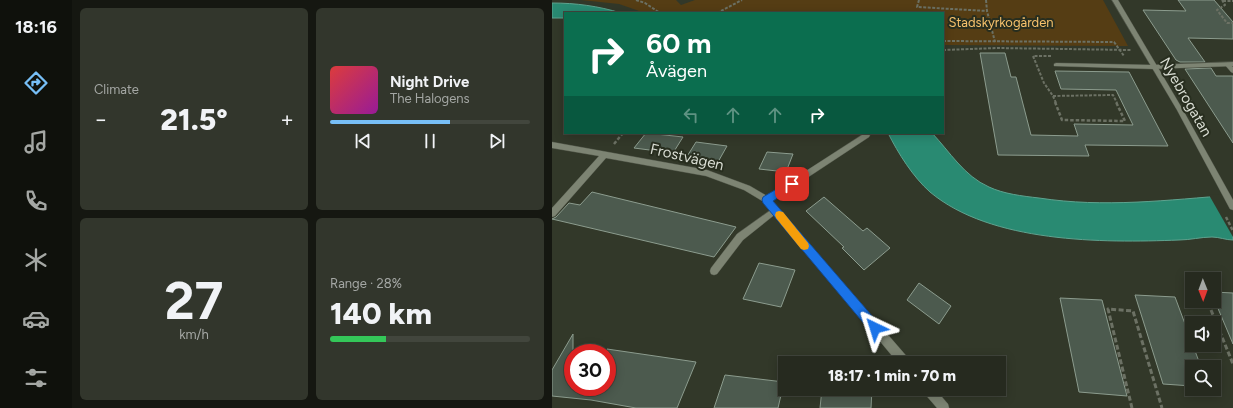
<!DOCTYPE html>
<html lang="en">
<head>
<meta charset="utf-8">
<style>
	body { margin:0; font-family:Figtree,sans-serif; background:#32362c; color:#f1f3f6; height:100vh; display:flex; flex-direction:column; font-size:15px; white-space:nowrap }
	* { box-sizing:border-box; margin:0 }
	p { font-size:13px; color:#a4a7a4 }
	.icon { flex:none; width:22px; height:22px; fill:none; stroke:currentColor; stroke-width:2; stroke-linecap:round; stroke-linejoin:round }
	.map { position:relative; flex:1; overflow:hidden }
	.details { display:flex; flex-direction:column; gap:8px; padding:8px; background:#151711; width:480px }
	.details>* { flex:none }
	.top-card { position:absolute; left:12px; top:12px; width:380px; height:122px; border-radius:0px; box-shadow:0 2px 10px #0003,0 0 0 1px #42463d; background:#0b6e4f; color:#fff; overflow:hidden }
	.needle { width:26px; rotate:179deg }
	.tools { position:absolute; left:633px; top:272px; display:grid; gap:8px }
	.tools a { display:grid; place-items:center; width:36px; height:36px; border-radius:0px; background:#262a1f; box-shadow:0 2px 10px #0003,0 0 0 1px #42463d; font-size:20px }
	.speed { position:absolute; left:12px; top:344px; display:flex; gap:8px; font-size:20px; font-weight:700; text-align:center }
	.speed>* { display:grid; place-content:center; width:52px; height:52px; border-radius:50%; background:#262a1f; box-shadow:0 2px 10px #0003,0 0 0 1px #42463d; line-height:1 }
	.speed .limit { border:6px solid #d22; background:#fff; color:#111 }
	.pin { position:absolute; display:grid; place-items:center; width:34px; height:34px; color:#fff; margin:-17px; border-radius:8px; box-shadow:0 2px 6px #0006 }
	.me { position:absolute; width:44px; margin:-22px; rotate:319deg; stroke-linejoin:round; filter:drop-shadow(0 0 3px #0008) }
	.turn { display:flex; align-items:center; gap:14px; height:84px; padding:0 16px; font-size:18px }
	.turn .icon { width:52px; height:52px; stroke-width:2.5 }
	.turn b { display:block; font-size:28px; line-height:34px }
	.lanes { display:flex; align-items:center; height:38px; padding:0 16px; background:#0003; justify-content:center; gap:20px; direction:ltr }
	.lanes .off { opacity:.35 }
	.big { font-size:30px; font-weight:800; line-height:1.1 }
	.details .card { flex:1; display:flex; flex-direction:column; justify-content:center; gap:6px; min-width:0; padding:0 14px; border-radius:6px; background:#32362c }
	.details .dial { align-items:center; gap:0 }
	.dial b { font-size:52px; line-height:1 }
	.song { display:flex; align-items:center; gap:12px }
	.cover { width:48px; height:48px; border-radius:6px; background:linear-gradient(135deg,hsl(0 70% 55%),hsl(300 70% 35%)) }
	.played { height:4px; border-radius:2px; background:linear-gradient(90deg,#77bff7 60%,#42463d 60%) }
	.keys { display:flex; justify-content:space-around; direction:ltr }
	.heat { display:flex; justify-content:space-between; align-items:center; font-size:22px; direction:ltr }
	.charge { height:6px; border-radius:3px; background:linear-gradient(90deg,#34c759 28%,#42463d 0) }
	.details .tiles { flex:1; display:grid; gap:8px; grid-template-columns:repeat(2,1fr) }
	.trip { position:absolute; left:226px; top:356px; width:228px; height:40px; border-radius:0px; background:#262a1f; box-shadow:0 2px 10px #0003,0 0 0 1px #42463d; font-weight:800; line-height:40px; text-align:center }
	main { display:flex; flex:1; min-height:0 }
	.dock { display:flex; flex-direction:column; width:72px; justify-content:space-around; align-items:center; background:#0f110c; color:#a4a7a4 }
	.dock .icon { width:28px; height:28px }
	.dock .selected { color:#77bff7 }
	.dock b { font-size:18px; color:#f1f3f6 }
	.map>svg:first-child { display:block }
	.green { fill:#553d14 }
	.water { fill:#298a72; stroke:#5ea38f }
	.pier { fill:#323829 }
	.building { fill:#4c5a4e; stroke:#8c9c8e }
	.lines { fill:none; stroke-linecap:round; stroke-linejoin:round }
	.service-casing { stroke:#4f5447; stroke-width:1 }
	.minor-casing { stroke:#4f5447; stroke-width:1 }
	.tertiary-casing { stroke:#4f5447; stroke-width:1 }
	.path-far2 { stroke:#6c7164; stroke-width:2; stroke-dasharray:3 1.5; stroke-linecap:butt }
	.path-far1 { stroke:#6c7164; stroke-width:2.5; stroke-dasharray:3.5 2; stroke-linecap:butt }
	.path { stroke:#6c7164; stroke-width:3; stroke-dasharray:5 2.5; stroke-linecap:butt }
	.service { fill:#7d8473; fill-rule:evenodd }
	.minor { fill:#7d8473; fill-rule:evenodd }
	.tertiary { fill:#7d8473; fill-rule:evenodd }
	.route { fill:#1a73e8; stroke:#114b97 }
	.slow { fill:#f59e0b }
	.labels { text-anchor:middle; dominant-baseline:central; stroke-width:4; stroke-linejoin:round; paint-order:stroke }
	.far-park-label { font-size:13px; fill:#f7c26c; stroke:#282e1f }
	.street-label { font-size:15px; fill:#d9ddd3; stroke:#282e1f }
</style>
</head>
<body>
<main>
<nav class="dock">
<b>18:16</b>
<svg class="icon selected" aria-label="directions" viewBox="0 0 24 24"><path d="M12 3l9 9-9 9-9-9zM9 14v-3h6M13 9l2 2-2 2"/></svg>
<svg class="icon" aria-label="music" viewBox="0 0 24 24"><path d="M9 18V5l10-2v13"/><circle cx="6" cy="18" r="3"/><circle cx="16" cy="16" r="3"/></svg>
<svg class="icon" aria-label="phone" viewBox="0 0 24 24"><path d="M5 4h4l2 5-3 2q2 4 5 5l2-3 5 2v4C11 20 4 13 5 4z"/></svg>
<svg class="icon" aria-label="climate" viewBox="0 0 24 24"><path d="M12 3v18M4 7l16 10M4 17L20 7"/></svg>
<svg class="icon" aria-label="car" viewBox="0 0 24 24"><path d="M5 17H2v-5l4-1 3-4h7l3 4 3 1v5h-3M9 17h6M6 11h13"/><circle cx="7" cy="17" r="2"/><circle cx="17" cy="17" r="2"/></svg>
<svg class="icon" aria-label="filters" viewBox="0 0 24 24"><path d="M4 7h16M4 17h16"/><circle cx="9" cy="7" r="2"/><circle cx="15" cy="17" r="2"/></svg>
</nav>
<section class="details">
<div class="tiles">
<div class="card"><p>Climate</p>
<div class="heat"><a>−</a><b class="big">21.5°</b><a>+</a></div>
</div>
<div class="card">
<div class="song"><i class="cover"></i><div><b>Night Drive</b><p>The Halogens</p></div></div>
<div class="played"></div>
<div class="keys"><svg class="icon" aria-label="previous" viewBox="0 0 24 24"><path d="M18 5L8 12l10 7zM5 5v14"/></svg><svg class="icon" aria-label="pause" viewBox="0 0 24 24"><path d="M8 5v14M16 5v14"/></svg><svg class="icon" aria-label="next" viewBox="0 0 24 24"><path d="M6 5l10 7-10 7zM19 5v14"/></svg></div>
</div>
<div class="card dial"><b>27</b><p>km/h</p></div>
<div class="card"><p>Range · 28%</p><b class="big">140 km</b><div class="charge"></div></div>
</div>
</section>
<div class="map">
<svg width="681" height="408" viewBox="0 0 681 408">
	<rect width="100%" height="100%" fill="#323829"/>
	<!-- green -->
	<path class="green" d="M29,0H124L129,5L143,0H551L576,46L391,45V13H93L67,4Z"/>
	<!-- water -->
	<g class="water">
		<path d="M0,3C24,3 46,6 69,13H13V18H0Z"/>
		<path d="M336,133H380C398,152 412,176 437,187C452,194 470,196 487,198C552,208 616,200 681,195V240C674,240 667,237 660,237C649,237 638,240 627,240C550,243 439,243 378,192C361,177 346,153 336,133Z"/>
	</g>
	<!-- pier -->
	<path class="pier" d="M681,193V237L657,195Z"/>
	<!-- building -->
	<g class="building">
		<path d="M626,0H662L681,22V39L636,38L653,62H628L624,60L591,10L634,11Z"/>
		<path d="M428,53H453L459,77H464L479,135L526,136L522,124L581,125L564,90L509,89L503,71L577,72L616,146L533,145L537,156L446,155Z"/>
		<path d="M659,68L664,76H681V143L633,69Z"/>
		<path d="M94,133H95L131,137L121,153L82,148Z"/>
		<path d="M144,142L175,146L166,162L134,158Z"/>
		<path d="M215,152L241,154L234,172L207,169Z"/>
		<path d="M40,192L184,227L162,257L0,219L4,217L17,203L28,205Z"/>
		<path d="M272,197L311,231L315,228L338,248L312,270L290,248L292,247L254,211Z"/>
		<path d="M207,263L243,270L229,307L191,299Z"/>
		<path d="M367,283L399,306L387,324L355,300Z"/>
		<path d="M662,292L681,293V344L662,299Z"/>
		<path d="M583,295L623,297L649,367H640V386L611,384Z"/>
		<path d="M508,298L550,300L575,396L527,392Z"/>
		<path d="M21,334V387H55V349L144,362L125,408H84L39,400L0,396V370Z"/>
		<path d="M173,375L232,382L226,408H162Z"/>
		<path d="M270,389H320L319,408H268Z"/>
	</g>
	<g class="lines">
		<defs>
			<g id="service">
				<path d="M504,63L601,65L604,67L601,69L502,66V64Z"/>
				<path d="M676,63L681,67V73L679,72L673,65Z"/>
				<path d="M223,207L226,208L227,210L226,212L191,240L165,274L162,275L159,274L158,271L159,268L185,234Z"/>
			</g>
			<g id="minor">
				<path d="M681,62V66L601,69L598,67L601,65Z"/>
				<path d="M313,133H317L318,135L317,137L220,201L357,359L358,363H346L212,202L192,190L154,176L54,158L3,216L0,217V208L47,156L0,148V142L155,170L198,186L215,196Z"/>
				<path d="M371,389H383L396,404L397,408H385L372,393Z"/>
			</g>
			<path id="tertiary" d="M560,0H566L631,110L681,200V210L678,209L625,110Z"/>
		</defs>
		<!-- service casing -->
		<use href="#service" class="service-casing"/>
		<!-- minor casing -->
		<use href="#minor" class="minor-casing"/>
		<!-- tertiary casing -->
		<use href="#tertiary" class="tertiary-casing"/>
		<!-- path-far2 -->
		<g class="path-far2">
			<path d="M84,0L93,3L108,13"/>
			<path d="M367,0L365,7L435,11"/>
			<path d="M434,0L435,11L443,42"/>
			<path d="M670,0L673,5L665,10L675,23H681"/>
			<path d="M671,1H681"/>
			<path d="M165,13L190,0"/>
			<path d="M391,41L562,42L572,56"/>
			<path d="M391,50L445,48L579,50"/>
			<path d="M499,56H481L492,83L501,96"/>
			<path d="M625,77L640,103"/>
			<path d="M501,96L504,103"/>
			<path d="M501,96L561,95L565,103"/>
		</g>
		<!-- path-far1 -->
		<g class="path-far1">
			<path d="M503,102L510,120L573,121L564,102"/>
			<path d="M639,102L640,104"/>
			<path d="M62,144L71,133"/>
			<path d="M674,217L681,231"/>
		</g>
		<!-- path -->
		<g class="path">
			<path d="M659,310L681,364"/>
			<path d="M580,408L556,309L581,311L610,408"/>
		</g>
		<!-- service -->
		<use href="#service" class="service"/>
		<!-- minor -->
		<use href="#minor" class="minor"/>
		<!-- tertiary -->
		<use href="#tertiary" class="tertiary"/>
	</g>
	<!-- route -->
	<path class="route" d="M240,180L244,184L243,186L221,201L327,324L329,328L327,332L323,334L319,332L211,203L210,200L211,197Z"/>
	<!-- slow -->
	<path class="slow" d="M227,211L231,212L256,243L257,246L256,249L252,250L249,249L224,218L223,215L224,212Z"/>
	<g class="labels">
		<!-- far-park labels -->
		<g class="far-park-label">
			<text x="449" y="22">Stadskyrkogården</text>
		</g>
		<!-- street labels -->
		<g class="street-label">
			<text transform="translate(634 97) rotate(60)">Nyebrogatan</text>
			<text transform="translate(135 157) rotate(13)">Frostvägen</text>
		</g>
	</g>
</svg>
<div class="tools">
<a><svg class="needle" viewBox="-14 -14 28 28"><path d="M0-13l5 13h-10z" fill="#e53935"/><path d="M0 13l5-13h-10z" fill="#a4a7a4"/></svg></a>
<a><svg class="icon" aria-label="sound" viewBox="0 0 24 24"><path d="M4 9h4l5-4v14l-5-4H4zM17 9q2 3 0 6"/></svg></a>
<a><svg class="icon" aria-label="search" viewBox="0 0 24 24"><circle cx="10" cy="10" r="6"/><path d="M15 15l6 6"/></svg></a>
</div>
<div class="speed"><div class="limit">30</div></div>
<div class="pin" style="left:240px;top:184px;background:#d93025"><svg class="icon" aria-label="arrive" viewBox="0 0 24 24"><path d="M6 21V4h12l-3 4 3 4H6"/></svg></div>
<svg class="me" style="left:323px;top:328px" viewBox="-20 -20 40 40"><path d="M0-17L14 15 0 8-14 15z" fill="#1a73e8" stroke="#fff" stroke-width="4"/></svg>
<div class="trip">18:17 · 1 min · 70 m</div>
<div class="top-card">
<div class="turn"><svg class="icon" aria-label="right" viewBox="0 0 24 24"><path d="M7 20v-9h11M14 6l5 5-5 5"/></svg><div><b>60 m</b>Åvägen</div></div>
<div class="lanes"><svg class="icon off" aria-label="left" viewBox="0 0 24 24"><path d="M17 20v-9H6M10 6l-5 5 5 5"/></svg><svg class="icon off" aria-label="ahead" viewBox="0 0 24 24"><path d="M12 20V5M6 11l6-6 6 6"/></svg><svg class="icon off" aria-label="ahead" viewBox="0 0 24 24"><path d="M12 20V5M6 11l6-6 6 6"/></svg><svg class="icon" aria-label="right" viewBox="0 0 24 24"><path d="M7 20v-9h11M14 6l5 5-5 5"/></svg></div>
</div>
</div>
</main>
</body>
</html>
